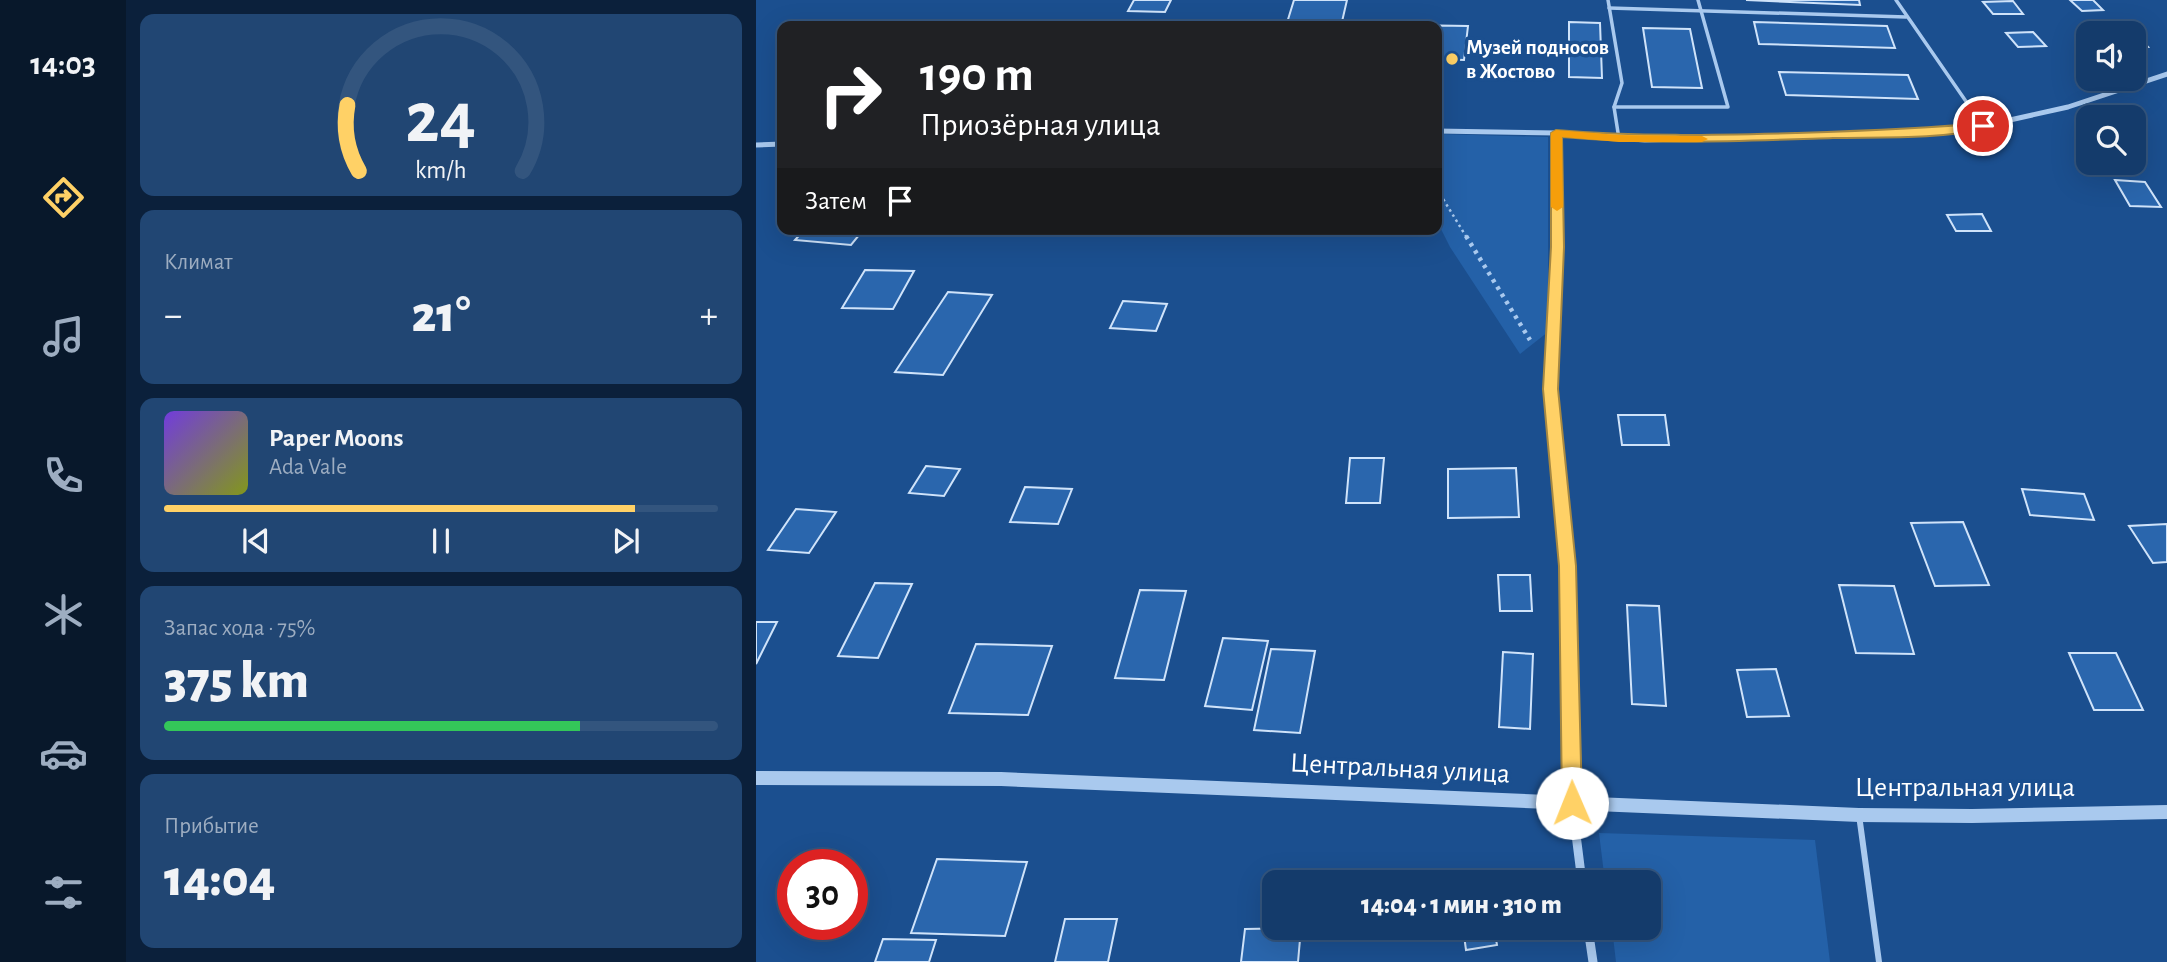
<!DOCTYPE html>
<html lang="ru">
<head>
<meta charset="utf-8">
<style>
	body { margin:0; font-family:"Alegreya Sans",sans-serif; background:#214673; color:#f1f3f6; height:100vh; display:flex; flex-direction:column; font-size:26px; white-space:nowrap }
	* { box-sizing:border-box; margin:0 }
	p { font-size:23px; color:#9dadc1 }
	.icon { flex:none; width:38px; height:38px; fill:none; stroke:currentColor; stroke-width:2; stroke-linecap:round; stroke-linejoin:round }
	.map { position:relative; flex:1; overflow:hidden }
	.details { display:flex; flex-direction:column; gap:14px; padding:14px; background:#0b203b; width:630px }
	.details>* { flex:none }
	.top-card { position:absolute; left:21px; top:21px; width:665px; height:214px; border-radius:14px; box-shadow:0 7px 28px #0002,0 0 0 2px #33557e; background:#202124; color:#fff; overflow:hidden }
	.fabs { position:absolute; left:1320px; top:21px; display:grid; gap:14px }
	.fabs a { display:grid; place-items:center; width:70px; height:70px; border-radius:14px; background:#143b6b; box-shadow:0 7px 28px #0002,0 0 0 2px #33557e; font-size:35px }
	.speed { position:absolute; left:21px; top:849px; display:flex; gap:14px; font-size:35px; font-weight:700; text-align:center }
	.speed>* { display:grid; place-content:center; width:91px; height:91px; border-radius:50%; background:#143b6b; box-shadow:0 7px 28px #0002,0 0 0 2px #33557e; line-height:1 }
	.speed .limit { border:10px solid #d22; background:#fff; color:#111 }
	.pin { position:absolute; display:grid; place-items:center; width:60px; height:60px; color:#fff; margin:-30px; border:4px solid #fff; border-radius:50%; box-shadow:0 2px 7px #0007 }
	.me { position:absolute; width:77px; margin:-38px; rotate:359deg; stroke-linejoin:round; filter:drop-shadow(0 0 5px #0008) }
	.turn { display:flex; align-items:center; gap:24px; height:147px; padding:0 28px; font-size:32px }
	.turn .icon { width:91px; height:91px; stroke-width:2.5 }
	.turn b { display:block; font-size:49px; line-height:60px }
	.then { display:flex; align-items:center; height:66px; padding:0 28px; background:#0003; gap:14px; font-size:26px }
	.big { font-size:52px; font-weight:800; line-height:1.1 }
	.details .widget { flex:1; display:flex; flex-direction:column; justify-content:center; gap:10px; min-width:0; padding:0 24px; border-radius:14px; background:#214673 }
	.details .dial { align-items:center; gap:0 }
	.dial svg { height:182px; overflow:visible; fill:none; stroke:#33557e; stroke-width:7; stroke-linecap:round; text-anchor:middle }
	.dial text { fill:#f1f3f6; stroke:none }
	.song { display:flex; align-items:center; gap:21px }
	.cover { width:84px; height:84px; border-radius:10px; background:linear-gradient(135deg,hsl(260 70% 55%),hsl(70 70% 35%)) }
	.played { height:7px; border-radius:4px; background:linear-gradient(90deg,#ffd166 85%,#33557e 85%) }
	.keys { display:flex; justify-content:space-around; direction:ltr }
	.heat { display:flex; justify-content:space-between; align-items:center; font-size:38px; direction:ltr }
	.charge { height:10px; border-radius:5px; background:linear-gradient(90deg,#34c759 75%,#33557e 0) }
	.trip { position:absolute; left:506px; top:870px; width:399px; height:70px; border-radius:14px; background:#143b6b; box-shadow:0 7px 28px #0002,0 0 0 2px #33557e; font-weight:800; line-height:70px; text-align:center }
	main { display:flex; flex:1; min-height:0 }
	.tab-bar { display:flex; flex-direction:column; width:126px; justify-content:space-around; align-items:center; background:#08182b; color:#9dadc1 }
	.tab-bar .icon { width:49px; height:49px }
	.tab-bar .selected { color:#ffd166 }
	.tab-bar b { font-size:32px; color:#f1f3f6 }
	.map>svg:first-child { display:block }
	.green { fill:#2461a8 }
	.building { fill:#2a66ad; stroke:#cfe3fa; stroke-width:2 }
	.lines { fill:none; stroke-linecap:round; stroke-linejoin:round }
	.path-far1 { stroke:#a9c9ee; stroke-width:2.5; stroke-dasharray:2.5 3.5; stroke-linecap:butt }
	.path { stroke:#a9c9ee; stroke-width:4.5; stroke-dasharray:3.5 5; stroke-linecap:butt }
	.service-far1 { stroke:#a9c9ee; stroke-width:3.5 }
	.service { stroke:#a9c9ee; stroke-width:6 }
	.minor-far2 { stroke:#a9c9ee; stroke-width:5 }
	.minor-far1 { stroke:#a9c9ee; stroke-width:6 }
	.minor { stroke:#a9c9ee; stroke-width:9 }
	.tertiary { fill:#a9c9ee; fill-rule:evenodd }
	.route { fill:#ffd166; stroke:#a68842; stroke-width:2 }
	.slow { fill:#f59e0b }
	.poi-dot { fill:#ffd166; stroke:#1b4f8f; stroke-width:2.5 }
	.labels { text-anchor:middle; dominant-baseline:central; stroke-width:7; stroke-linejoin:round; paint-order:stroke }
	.far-poi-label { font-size:21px; font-weight:bold; fill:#fff; stroke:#1b4f8f; text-anchor:start }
	.near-street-label { font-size:28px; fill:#fff; stroke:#1b4f8f }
</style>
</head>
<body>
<main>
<nav class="tab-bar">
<b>14:03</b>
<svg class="icon selected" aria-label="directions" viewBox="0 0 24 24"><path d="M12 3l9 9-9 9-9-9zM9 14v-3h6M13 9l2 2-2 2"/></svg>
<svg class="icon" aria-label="music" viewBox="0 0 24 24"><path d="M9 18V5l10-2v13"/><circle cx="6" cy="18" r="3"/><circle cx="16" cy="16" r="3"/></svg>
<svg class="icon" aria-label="phone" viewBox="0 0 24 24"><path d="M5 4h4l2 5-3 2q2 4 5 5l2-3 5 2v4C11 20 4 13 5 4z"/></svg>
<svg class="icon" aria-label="climate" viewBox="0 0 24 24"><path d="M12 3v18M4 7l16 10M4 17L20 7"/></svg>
<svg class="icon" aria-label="car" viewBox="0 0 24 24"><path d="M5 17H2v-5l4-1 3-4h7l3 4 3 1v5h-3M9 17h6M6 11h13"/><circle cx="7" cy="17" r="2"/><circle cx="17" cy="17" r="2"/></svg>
<svg class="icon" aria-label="filters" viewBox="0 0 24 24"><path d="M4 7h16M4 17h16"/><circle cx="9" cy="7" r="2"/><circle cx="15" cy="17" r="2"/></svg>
</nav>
<section class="details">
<div class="widget dial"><svg viewBox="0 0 100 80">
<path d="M14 69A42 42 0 1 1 86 69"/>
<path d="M14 69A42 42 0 0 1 9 40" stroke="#ffd166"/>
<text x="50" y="56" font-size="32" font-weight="700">24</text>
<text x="50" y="72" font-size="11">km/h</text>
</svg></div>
<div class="widget"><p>Климат</p>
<div class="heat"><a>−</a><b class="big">21°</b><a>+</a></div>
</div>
<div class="widget">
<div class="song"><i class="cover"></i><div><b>Paper Moons</b><p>Ada Vale</p></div></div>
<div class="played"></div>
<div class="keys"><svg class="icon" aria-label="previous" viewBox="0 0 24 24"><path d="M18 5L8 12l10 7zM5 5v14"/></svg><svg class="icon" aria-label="pause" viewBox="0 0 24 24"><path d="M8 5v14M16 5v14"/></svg><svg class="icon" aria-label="next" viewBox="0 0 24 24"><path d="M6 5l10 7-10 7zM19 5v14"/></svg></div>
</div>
<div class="widget"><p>Запас хода · 75%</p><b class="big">375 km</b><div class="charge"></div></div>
<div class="widget"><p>Прибытие</p><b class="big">14:04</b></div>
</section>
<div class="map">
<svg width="1411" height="962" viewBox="0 0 1411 962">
	<rect width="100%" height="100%" fill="#1b4f8f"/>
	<!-- green -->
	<g class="green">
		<path d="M681,134L792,137V332L764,354L694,247L681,221Z"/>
		<path d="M843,833L1059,840L1074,962H860L856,928H892V882H849Z"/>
	</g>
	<!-- building -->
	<g class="building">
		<path d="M378,0H415L409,12L372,11Z"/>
		<path d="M538,0H591L585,26H530Z"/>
		<path d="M1103,0L1104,5L990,0Z"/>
		<path d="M1314,0H1337L1347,10L1326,11Z"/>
		<path d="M1257,1L1267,14H1237L1227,2Z"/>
		<path d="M813,22L844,23L846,78L813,77Z"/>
		<path d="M998,22L1131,26L1139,48L1003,44Z"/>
		<path d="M652,25L712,26L708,60L681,59V26Z"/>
		<path d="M887,28L934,29L946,88L896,87Z"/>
		<path d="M1277,32L1290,46L1262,47L1250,33Z"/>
		<path d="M1343,32H1378L1392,47L1377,48V33Z"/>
		<path d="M1023,72L1152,75L1162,99L1030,95Z"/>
		<path d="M1359,180L1389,182L1405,207L1374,206Z"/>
		<path d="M1226,214L1235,231H1200L1191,215Z"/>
		<path d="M49,229H108L95,245L39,240Z"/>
		<path d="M109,270L158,271L137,309L86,308Z"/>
		<path d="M192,292L236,295L187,375L139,372Z"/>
		<path d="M367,301L411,304L400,331L354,328Z"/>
		<path d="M862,415H909L913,445H866Z"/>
		<path d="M594,458H628L624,503H590Z"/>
		<path d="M170,466L204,469L188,496L153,493Z"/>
		<path d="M760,468L763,517L692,518V469Z"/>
		<path d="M269,487L316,489L302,524L254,522Z"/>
		<path d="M1266,489L1328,494L1338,520L1274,515Z"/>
		<path d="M40,509L80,512L53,553L12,550Z"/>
		<path d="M1207,522L1233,585L1179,586L1155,523Z"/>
		<path d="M1411,524V562L1397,563L1373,526Z"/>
		<path d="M742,575H774L776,611H744Z"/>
		<path d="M119,583L156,584L122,658L82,656Z"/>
		<path d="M1083,585L1138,586L1158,654L1100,653Z"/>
		<path d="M384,590L430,591L408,680L359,678Z"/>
		<path d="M871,605L903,606L910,706L876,704Z"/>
		<path d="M0,622H21L0,664Z"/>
		<path d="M467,638L512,641L496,710L449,706Z"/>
		<path d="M220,644L296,646L272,715L193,713Z"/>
		<path d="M515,649L559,651L544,733L498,730Z"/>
		<path d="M747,652L777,654L774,729L743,727Z"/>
		<path d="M1313,653H1360L1387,710H1338Z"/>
		<path d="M1020,669L1033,716L991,717L981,670Z"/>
		<path d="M181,859L271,862L249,936L155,933Z"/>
		<path d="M586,876L621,879V882H585Z"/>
		<path d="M309,919H361L352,962H299Z"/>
		<path d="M545,928L542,962H485L489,929Z"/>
		<path d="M707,928H738L741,945L710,950Z"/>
		<path d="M127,939L180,940L173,962H119Z"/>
	</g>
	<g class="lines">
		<!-- path-far1 -->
		<path class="path-far1" d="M681,189L711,238"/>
		<!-- path -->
		<path class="path" d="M710,236L774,340"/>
		<!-- service-far1 -->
		<g class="service-far1">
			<path d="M852,0L866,83L858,107L863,139"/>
			<path d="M1140,0L1227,126"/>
			<path d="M853,8L1150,17"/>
			<path d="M858,107H972L942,0"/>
		</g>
		<!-- service -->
		<path class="service" d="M1103,815L1123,962"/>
		<!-- minor-far2 -->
		<g class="minor-far2">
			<path d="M681,131L800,133L889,140L1170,132L1227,126L1312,107L1411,74"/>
			<path d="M800,133L802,238"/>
			<path d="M0,145L26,144"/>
		</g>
		<!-- minor-far1 -->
		<path class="minor-far1" d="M802,236L794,389L810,550"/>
		<!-- minor -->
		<g class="minor">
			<path d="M810,548L816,803L826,882"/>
			<path d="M832,928L837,962"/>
		</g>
		<!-- tertiary -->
		<path class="tertiary" d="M0,771L245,772L1103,808L1216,809L1411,805V819L1216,823L1103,822L245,786L0,785Z"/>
	</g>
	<!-- route -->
	<path class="route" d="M1227,123L1233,126L1231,129C1182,139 1128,137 1077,138C987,141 897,145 806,137L808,247L802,389L820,566L826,803L823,810L816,813L809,810L806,803L803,566L787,389L795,247V133L800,130C881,137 960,135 1041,133C1103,131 1165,129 1227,123Z"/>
	<!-- slow -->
	<path class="slow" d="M800,130L863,135L946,136L952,139L946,142H863L806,137L807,207L801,211L795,207V133Z"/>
	<!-- markers -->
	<circle class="poi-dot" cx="696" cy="59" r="7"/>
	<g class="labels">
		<!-- far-poi labels -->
		<g class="far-poi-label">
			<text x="710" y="47">Музей подносов<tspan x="710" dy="24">в Жостово</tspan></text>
		</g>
		<!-- near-street labels -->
		<g class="near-street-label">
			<text transform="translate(644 769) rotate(3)">Центральная улица</text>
			<text x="1209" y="788">Центральная улица</text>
		</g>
	</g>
</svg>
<div class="fabs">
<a><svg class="icon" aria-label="sound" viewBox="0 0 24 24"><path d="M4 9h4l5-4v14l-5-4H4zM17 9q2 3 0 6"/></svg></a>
<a><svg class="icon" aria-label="search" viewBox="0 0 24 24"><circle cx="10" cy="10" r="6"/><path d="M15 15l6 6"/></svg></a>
</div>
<div class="speed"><div class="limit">30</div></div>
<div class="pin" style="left:1227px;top:126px;background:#d93025"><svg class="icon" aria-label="arrive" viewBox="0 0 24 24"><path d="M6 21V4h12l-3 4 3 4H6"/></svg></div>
<svg class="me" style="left:816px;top:803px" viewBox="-20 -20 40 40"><circle r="19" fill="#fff"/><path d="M0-13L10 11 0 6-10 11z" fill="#ffd166"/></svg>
<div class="trip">14:04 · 1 мин · 310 m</div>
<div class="top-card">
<div class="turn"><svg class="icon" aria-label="right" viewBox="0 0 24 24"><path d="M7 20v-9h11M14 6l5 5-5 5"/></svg><div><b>190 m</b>Приозёрная улица</div></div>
<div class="then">Затем<svg class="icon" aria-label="arrive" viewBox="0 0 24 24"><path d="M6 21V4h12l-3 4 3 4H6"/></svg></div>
</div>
</div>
</main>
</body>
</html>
